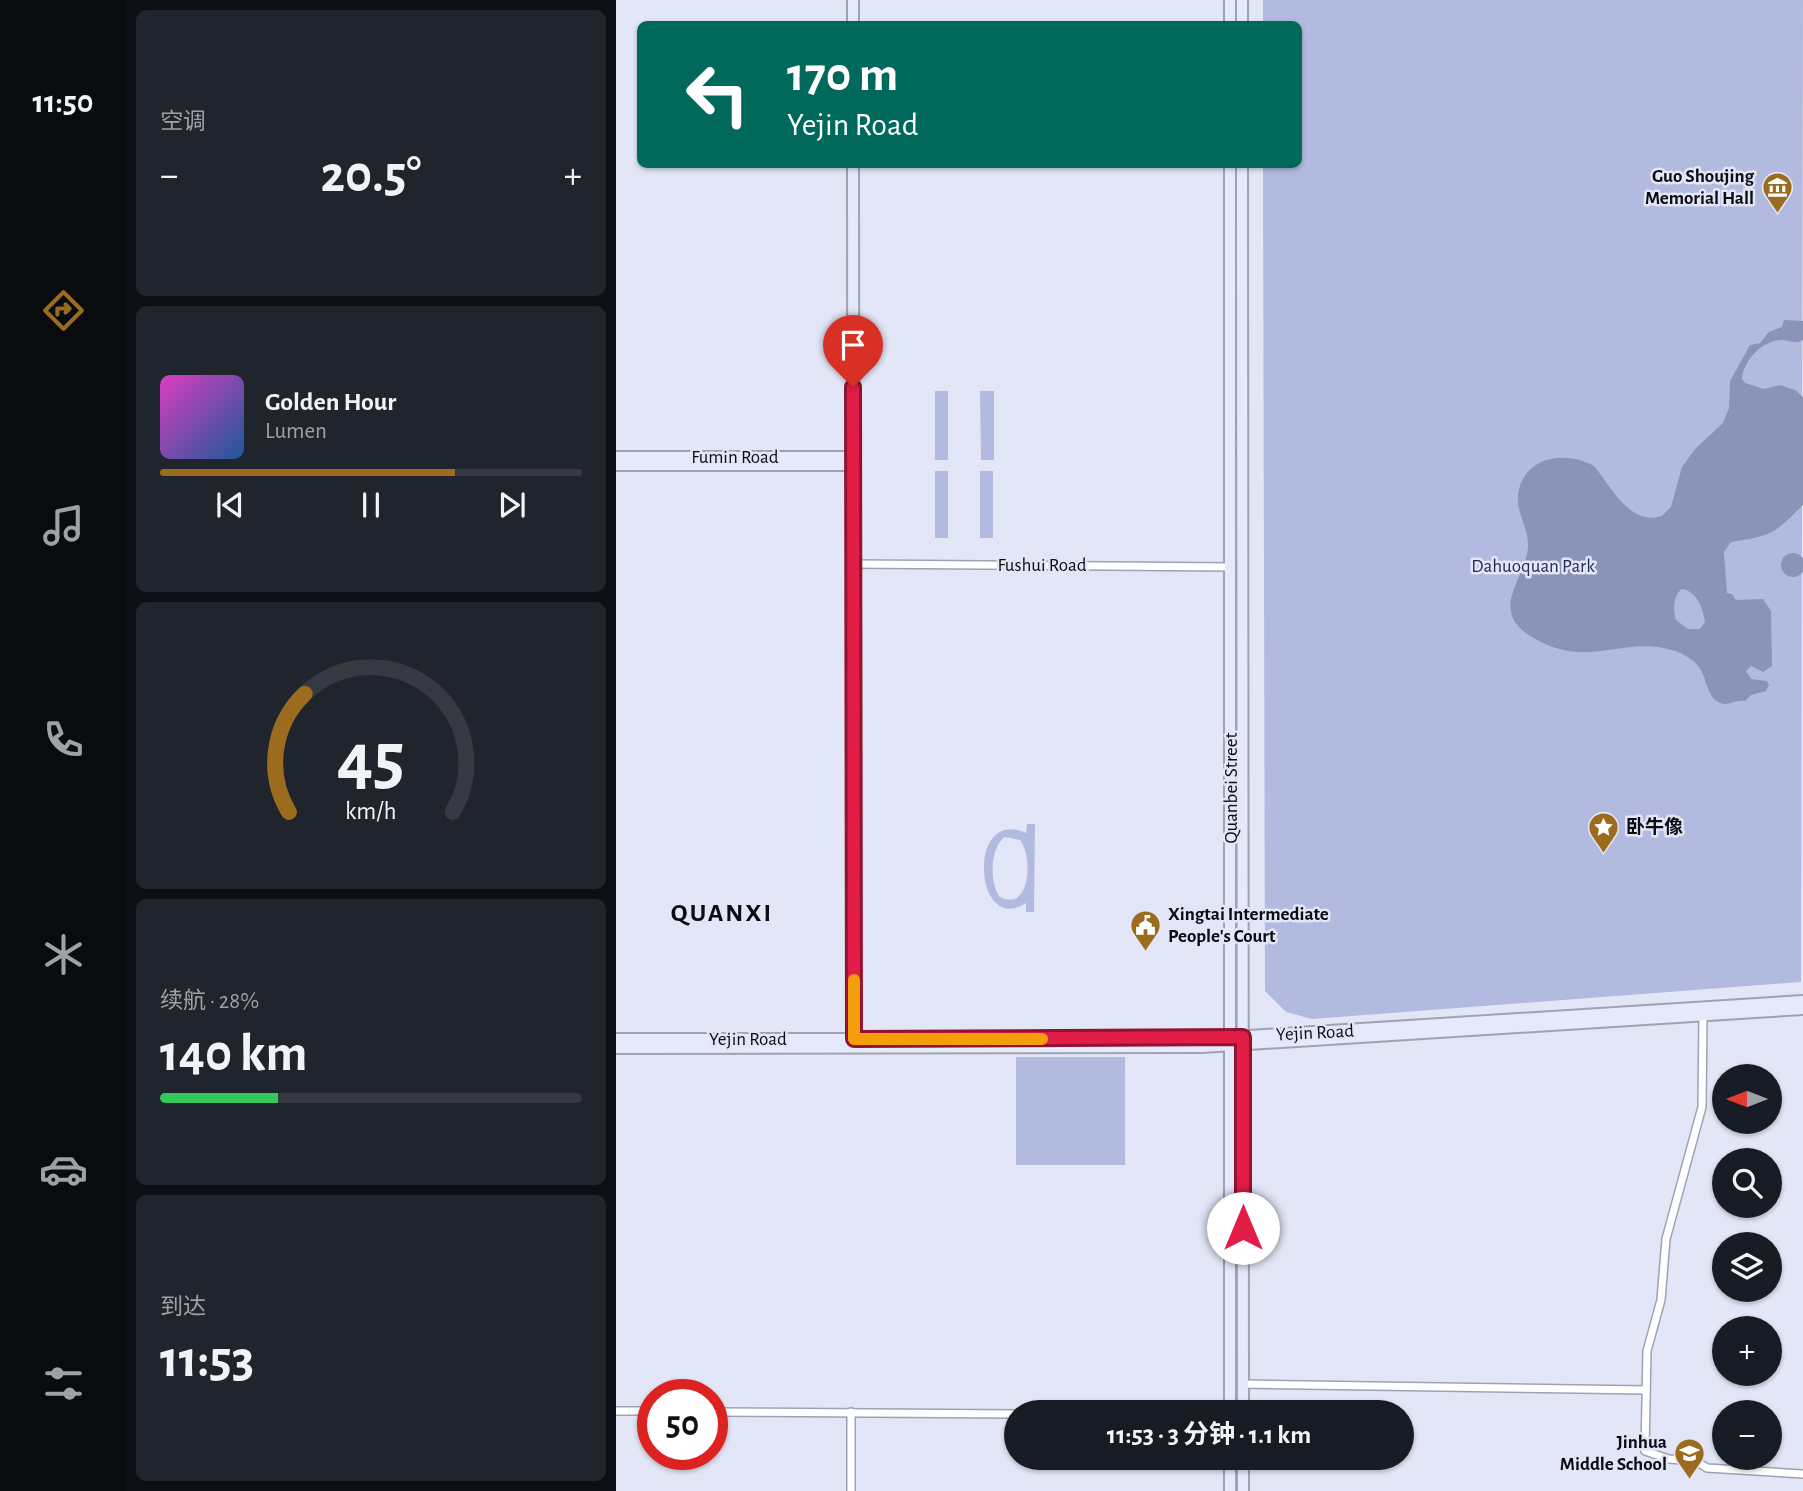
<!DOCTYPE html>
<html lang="zh">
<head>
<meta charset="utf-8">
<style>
	body { margin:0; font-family:"Alegreya Sans","Noto Sans SC",sans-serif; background:#20242c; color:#f1f3f6; height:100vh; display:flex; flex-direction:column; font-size:26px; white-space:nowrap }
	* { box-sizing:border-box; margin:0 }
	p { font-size:23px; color:#9ea1a6 }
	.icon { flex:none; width:38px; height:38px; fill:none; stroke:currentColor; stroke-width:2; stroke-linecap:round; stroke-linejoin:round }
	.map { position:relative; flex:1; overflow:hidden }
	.drawer { display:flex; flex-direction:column; gap:10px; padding:10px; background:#0d0f14; width:490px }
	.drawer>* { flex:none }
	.hud { position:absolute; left:21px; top:21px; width:665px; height:147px; border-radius:10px; box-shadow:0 2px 5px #0004; background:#00695c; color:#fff; overflow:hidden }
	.needle { width:46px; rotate:270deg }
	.controls { position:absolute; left:1096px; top:1064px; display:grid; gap:14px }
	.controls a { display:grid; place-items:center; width:70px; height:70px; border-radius:50%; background:#171b24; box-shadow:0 2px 5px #0004; font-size:35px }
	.speed { position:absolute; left:21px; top:1379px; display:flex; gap:14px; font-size:35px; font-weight:700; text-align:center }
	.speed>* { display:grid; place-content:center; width:91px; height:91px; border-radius:50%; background:#171b24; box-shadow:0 2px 5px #0004; line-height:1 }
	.speed .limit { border:10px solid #d22; background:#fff; color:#111 }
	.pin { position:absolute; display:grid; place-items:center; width:60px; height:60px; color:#fff; margin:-72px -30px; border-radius:50% 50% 50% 0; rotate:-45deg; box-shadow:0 0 7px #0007 }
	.pin .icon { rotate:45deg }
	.me { position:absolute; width:77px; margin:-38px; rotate:0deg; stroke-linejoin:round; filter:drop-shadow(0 0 5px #0008) }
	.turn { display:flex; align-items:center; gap:24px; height:147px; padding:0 35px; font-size:32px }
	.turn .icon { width:91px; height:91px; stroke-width:2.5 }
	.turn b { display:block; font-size:49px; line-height:60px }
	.big { font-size:52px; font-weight:700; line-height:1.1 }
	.drawer .widget { flex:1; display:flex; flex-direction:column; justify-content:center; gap:10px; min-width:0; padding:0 24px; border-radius:10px; background:#20242c }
	.drawer .dial { align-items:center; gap:0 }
	.dial svg { height:182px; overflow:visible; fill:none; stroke:#363941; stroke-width:7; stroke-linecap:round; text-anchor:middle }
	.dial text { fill:#f1f3f6; stroke:none }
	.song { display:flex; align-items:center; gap:21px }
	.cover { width:84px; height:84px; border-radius:10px; background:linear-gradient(135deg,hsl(310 70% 55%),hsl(210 70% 35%)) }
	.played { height:7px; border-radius:4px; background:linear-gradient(90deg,#9c6c1e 70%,#363941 70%) }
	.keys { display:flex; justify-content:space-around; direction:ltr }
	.heat { display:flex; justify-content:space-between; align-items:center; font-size:38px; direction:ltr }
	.charge { height:10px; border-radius:5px; background:linear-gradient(90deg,#34c759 28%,#363941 0) }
	.trip { position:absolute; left:388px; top:1400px; width:410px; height:70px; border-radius:35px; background:#171b24; box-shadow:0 2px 5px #0004; font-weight:700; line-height:70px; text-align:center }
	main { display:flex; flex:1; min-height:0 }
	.tab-bar { display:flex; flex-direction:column; width:126px; justify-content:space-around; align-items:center; background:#090b0e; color:#9ea1a6 }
	.tab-bar .icon { width:49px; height:49px }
	.tab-bar .active { color:#9c6c1e }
	.tab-bar b { font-size:32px; color:#f1f3f6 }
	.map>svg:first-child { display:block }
	.green { fill:#b2bbdf; fill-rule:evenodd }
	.water { fill:#8a94b9; fill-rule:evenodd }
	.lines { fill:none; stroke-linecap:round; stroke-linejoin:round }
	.street-casing { stroke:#9ea2b1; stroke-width:10 }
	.secondary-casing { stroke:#9ea2b1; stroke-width:14 }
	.street { stroke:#fff; stroke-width:7 }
	.secondary { stroke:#e5e9fb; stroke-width:10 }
	.route-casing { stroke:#92132f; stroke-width:18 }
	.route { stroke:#e11d48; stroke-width:12 }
	.slow { stroke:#f59e0b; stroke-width:12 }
	.labels { text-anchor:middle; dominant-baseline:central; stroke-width:5; stroke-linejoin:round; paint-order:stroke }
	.poi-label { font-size:19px; font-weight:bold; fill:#0c0d12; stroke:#e2e6f6; text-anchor:end }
	.street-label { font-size:19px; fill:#0c0d12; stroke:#e2e6f6 }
	.park-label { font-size:19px; fill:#242b5b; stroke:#e2e6f6 }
	.district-label { font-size:26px; font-weight:bold; letter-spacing:2px; fill:#0c0d12; stroke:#e2e6f6 }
</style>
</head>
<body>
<main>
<nav class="tab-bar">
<b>11:50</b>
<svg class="icon active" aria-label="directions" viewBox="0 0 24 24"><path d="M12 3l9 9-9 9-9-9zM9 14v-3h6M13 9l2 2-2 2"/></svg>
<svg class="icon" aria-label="music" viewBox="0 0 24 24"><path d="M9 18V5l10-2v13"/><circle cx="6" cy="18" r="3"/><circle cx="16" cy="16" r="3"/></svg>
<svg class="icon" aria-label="phone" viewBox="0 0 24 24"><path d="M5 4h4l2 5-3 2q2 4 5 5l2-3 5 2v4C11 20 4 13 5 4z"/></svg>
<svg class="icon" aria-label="climate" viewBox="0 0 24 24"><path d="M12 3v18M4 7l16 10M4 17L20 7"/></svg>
<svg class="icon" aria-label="car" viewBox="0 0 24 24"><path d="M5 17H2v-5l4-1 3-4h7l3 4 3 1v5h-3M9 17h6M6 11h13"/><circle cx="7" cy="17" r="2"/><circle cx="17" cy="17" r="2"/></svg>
<svg class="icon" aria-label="filters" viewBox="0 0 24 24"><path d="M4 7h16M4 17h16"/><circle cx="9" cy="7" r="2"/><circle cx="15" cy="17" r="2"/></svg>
</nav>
<section class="drawer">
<div class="widget"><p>空调</p>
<div class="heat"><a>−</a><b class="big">20.5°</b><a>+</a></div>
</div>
<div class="widget">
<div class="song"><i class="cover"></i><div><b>Golden Hour</b><p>Lumen</p></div></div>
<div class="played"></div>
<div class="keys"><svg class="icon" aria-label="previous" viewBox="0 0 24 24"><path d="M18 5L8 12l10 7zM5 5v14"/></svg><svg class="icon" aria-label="pause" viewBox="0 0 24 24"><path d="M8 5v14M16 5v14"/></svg><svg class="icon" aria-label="next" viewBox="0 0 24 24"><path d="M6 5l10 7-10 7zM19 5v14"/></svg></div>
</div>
<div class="widget dial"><svg viewBox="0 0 100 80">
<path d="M14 69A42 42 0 1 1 86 69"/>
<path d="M14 69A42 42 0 0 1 21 17" stroke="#9c6c1e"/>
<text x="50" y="56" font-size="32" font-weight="700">45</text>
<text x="50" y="72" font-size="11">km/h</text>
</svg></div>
<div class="widget"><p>续航 · 28%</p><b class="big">140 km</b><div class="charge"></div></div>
<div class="widget"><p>到达</p><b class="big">11:53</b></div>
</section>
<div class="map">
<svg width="1187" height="1491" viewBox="0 0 1187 1491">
	<rect width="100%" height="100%" fill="#e2e6f6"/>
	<!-- green -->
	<g class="green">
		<path d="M647,0H1187L1185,982L696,1019L670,1012L649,991L647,165L682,164V24H647Z"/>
		<rect x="319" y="391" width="13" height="69"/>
		<path d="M364,391H378V460H365Z"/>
		<rect x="319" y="471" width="13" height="67"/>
		<rect x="364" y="471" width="13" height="67"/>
		<path d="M411,824H419L418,912H410V903C358,937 350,806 410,833ZM389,837L404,840C417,855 415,913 384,897C373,883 374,847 389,837Z"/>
		<rect x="400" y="1057" width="109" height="108"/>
	</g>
	<!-- water -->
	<g class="water">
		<path d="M1168,320L1187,321V340C1178,345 1174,340 1164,340C1146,341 1127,361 1126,379L1129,383L1148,389L1164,385L1179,390L1187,397V505C1158,534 1156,536 1115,542L1108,552L1111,593L1116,594L1120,600L1147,599L1155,611L1156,666L1147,672L1135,666L1130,671L1135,679L1151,681L1153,685L1150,691L1135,695L1129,701C1120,700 1116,704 1109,704C1093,703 1091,683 1086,672C1081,661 1067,653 1056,650C1004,635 972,671 916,637C871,610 910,579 912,547C913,529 900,512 902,495C907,456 949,450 978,466C994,485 1014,527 1046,516L1055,507L1066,467L1079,449L1107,423L1113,408L1114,381L1134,345L1144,343L1153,332L1166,327ZM1066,589C1081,591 1087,609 1089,622L1084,629H1072L1060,620C1057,610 1057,595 1066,589Z"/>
		<circle cx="1177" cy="565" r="12"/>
	</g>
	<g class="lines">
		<defs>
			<g id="street">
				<path d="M237,564L615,567"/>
				<path d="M1087,1016L1086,1107L1050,1239L1045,1300L1031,1351L1029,1451L1053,1459L1080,1461L1091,1468L1187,1474"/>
				<path d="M627,1384L1030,1390"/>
				<path d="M0,1411H37"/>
				<path d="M96,1412L401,1414"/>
				<path d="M235,1491V1412"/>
			</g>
			<g id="secondary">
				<path d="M237,0V24"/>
				<path d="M614,0V24"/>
				<path d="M626,0V24"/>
				<path d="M237,164L238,1045"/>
				<path d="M614,164V1412"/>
				<path d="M626,164L627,1412"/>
				<path d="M0,457H237"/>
				<path d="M0,465H237"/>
				<path d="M0,1039H586L1187,1001"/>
				<path d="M0,1048L586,1047L1187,1009"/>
				<path d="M614,1458V1491"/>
				<path d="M627,1458V1491"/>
			</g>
		</defs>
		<!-- street casing -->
		<use href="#street" class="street-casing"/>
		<!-- secondary casing -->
		<use href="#secondary" class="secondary-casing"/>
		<!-- street -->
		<use href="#street" class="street"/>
		<!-- secondary -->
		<use href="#secondary" class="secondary"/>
	</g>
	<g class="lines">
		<defs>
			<path id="route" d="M237,387L238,1039L627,1037V1228"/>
		</defs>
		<!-- route casing -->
		<use href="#route" class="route-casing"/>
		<!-- route -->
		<use href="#route" class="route"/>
		<!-- slow -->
		<path class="slow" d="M238,980V1039H426"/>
	</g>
	<!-- icons -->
	<defs>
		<symbol id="museum-pin" viewBox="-11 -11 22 30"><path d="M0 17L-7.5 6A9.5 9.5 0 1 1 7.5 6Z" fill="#9c6c1e" stroke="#e2e6f6"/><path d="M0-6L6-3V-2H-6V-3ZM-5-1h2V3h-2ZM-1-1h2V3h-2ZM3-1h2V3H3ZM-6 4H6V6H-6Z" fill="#fff"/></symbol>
		<symbol id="sight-pin" viewBox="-11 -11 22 30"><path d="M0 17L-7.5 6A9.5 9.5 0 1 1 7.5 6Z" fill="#9c6c1e" stroke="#e2e6f6"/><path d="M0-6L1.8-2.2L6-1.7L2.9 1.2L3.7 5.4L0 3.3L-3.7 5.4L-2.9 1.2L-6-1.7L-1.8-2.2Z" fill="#fff"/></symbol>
		<symbol id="civic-pin" viewBox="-11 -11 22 30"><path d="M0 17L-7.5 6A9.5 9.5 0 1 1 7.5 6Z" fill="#9c6c1e" stroke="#e2e6f6"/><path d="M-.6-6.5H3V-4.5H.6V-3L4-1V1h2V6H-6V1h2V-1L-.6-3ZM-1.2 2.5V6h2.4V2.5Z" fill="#fff"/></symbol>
		<symbol id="school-pin" viewBox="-11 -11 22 30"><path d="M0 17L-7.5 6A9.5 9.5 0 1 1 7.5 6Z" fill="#9c6c1e" stroke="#e2e6f6"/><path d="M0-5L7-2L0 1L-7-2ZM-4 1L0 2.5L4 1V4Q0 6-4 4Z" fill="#fff"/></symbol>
	</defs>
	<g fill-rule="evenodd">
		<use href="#museum-pin" x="1144" y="170" width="35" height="47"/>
		<use href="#sight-pin" x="970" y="810" width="35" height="47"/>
		<use href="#civic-pin" x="512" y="908" width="35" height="47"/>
		<use href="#school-pin" x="1056" y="1436" width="35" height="47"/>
	</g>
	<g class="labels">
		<!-- poi labels -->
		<g class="poi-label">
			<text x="1138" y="176">Guo Shoujing<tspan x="1138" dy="22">Memorial Hall</tspan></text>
			<text x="1010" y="827" text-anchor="start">卧牛像</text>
			<text x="552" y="914" text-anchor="start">Xingtai Intermediate<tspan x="552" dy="22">People's Court</tspan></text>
			<text x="1051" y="1442">Jinhua<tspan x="1051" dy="22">Middle School</tspan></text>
		</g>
		<!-- street labels -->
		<g class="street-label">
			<text x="119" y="457">Fumin Road</text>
			<text x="426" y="565">Fushui Road</text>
			<text transform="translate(615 788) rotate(-90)">Quanbei Street</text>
			<text transform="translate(699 1033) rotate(-3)">Yejin Road</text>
			<text x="132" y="1039">Yejin Road</text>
		</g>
		<!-- park labels -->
		<g class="park-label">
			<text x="917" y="566">Dahuoquan Park</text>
		</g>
		<!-- district labels -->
		<g class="district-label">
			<text x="106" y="913">QUANXI</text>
		</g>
	</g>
</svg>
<div class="controls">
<a><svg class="needle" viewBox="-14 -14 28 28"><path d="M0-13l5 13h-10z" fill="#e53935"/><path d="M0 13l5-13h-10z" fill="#9ea1a6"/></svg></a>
<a><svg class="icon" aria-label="search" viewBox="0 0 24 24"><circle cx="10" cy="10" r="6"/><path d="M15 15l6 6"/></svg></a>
<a><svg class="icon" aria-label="layers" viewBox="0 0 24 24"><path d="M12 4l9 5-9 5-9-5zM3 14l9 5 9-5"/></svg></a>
<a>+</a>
<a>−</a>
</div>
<div class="speed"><div class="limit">50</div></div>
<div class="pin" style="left:237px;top:387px;background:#d93025"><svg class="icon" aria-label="arrive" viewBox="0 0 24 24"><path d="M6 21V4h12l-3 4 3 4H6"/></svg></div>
<svg class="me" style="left:627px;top:1228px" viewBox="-20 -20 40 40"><circle r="19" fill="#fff"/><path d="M0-13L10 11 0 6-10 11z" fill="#e11d48"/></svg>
<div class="trip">11:53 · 3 分钟 · 1.1 km</div>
<div class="hud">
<div class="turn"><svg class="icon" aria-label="left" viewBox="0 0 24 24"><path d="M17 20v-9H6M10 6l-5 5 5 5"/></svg><div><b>170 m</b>Yejin Road</div></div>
</div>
</div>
</main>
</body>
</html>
